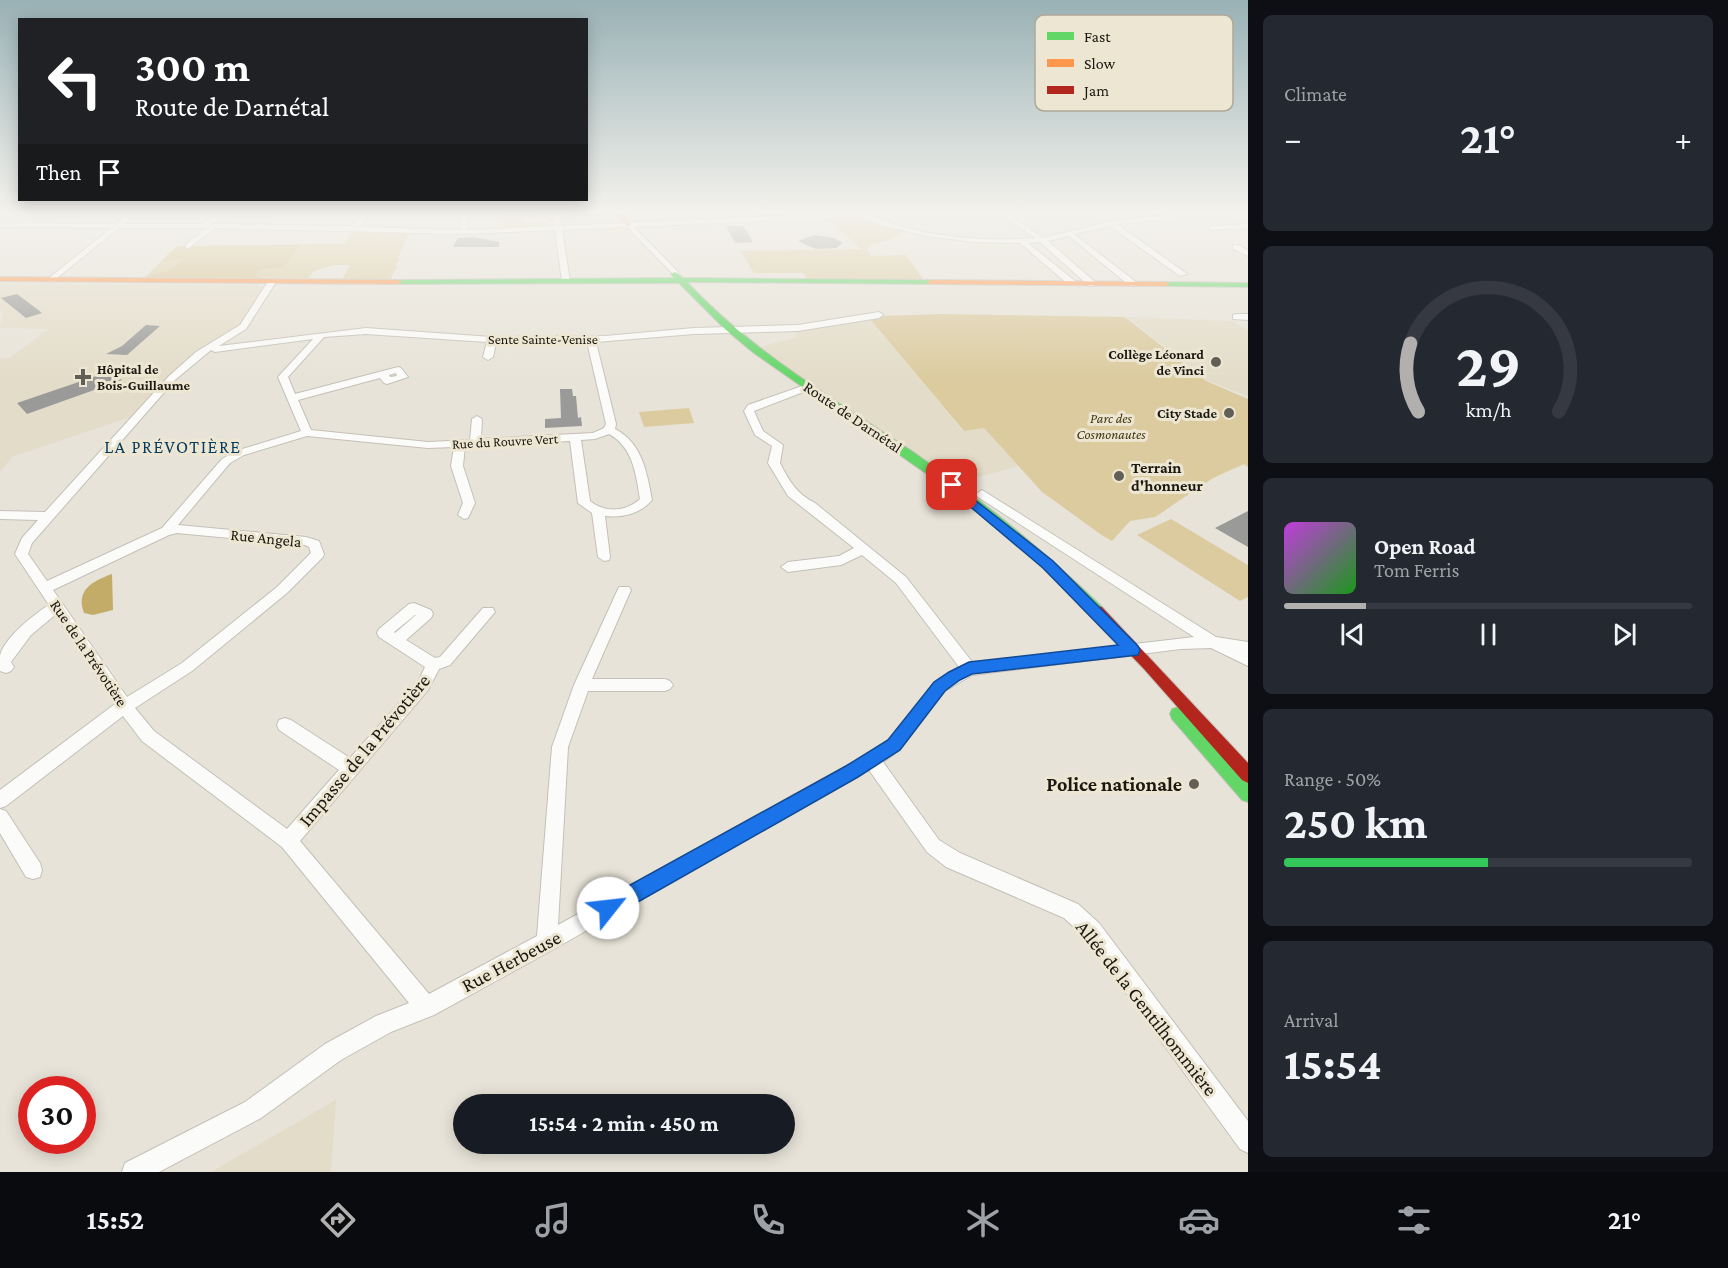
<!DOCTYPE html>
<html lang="en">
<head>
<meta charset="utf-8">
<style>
	body { margin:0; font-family:"Crimson Pro",serif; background:#242831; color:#f1f3f6; height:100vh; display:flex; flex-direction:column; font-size:22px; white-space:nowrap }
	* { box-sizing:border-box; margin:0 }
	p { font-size:20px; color:#9ea1a6 }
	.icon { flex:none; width:33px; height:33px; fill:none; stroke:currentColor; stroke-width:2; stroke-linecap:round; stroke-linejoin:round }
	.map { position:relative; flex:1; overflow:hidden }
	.drawer { display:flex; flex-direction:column; gap:15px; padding:15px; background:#0d0f14; width:480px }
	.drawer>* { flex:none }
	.banner { position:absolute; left:18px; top:18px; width:570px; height:183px; border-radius:0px; box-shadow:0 3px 15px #0003; background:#202124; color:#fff; overflow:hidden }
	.speed { position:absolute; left:18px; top:1076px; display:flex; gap:12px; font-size:30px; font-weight:700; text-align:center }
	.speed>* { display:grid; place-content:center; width:78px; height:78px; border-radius:50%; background:#171b24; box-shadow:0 3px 15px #0003; line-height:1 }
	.speed .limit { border:9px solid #d22; background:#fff; color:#111 }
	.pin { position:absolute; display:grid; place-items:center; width:51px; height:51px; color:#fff; margin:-26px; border-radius:12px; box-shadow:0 3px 9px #0006 }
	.me { position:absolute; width:66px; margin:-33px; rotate:61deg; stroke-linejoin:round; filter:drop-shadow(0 0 4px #0008) }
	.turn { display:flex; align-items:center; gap:21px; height:126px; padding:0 18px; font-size:27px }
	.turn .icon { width:78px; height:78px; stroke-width:2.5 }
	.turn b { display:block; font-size:42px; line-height:51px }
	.then { display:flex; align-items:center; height:57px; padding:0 18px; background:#0003; gap:12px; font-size:22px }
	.big { font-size:45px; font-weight:700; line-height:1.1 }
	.drawer .tile { flex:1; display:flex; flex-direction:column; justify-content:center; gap:9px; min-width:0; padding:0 21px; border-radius:9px; background:#242831 }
	.drawer .dial { align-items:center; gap:0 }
	.dial svg { height:156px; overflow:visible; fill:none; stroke:#363941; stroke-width:7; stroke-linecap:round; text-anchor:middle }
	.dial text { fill:#f1f3f6; stroke:none }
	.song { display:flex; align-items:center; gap:18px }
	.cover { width:72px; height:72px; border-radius:9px; background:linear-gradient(135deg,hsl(290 70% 55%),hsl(120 70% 35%)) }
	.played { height:6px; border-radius:3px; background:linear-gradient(90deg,#b1b0ae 20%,#363941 20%) }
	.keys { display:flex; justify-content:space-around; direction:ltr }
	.heat { display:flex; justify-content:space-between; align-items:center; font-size:33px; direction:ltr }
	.charge { height:9px; border-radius:4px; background:linear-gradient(90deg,#34c759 50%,#363941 0) }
	.trip { position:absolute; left:453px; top:1094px; width:342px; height:60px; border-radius:30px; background:#171b24; box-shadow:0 3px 15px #0003; font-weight:700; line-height:60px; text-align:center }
	.menu { display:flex; height:96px; justify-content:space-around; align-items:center; background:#090b0e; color:#9ea1a6 }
	.menu .icon { width:42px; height:42px }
	.menu .active { color:#b1b0ae }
	.menu b { font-size:27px; color:#f1f3f6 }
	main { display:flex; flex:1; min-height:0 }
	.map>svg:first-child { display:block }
	.built { fill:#e3dcc8 }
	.green { fill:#dbcb9f }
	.forest { fill:#d3c089 }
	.water { fill:#c3ac68 }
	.building { fill:#9a9b99 }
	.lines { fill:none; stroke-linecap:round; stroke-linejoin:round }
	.street-casing { stroke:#c4c0b8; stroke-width:2 }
	.fast-casing { stroke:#c4c0b8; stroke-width:2 }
	.slow-casing { stroke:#c4c0b8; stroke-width:2 }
	.jam-casing { stroke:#c4c0b8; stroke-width:2 }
	.street { fill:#fbfbf9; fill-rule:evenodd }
	.fast { fill:#63d668; fill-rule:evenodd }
	.slow { fill:#ff974d; fill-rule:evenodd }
	.jam { fill:#b3261e; fill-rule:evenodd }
	.route { fill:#1a73e8; stroke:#114b97; stroke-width:1.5 }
	.poi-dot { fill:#625f57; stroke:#ede6d2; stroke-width:2 }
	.labels { text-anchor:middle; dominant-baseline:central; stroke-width:6; stroke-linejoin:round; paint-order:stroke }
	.far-street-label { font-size:14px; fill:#1b1811; stroke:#ede6d2 }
	.far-poi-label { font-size:14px; font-weight:bold; fill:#1b1811; stroke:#ede6d2; text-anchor:end }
	.far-park-label { font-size:14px; font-style:italic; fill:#43360f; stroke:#ede6d2 }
	.street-label { font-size:16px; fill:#1b1811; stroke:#ede6d2 }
	.poi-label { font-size:16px; font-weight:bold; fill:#1b1811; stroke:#ede6d2; text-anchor:start }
	.neighbourhood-label { font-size:18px; letter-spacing:1.5px; fill:#083c5f; stroke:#ede6d2 }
	.near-street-label { font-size:20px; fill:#1b1811; stroke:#ede6d2 }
	.near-poi-label { font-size:20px; font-weight:bold; fill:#1b1811; stroke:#ede6d2; text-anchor:end }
	.key { fill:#ede6d2; stroke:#aea898; stroke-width:1.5 }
	.key-label { font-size:16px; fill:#1b1811 }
</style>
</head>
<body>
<main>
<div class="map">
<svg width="1248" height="1172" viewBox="0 0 1248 1172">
	<rect width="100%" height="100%" fill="#e7e3d8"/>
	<!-- built -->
	<g class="built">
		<path d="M557,214H629L636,222L633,225L642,237L599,239L594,224L559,226Z"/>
		<path d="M0,283L258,285L265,289L239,327L175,370L130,417L12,457L0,472V359L10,358L48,329L0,328L3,312L0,309Z"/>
		<path d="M1127,317L1233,321L1248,330V396L1208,381Z"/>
		<path d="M869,318L963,431L984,428L1018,466L954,484L753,349L797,337L794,329Z"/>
		<path d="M336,1100L331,1172H211Z"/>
	</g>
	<!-- green -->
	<g class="green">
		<path d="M502,214H541L532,218L524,217L525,223L547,222V218L539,219L543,216H551L552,222L545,226L503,229Z"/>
		<path d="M863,217L907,231L887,241L871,244L867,249L871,256L906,255L923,279H807L803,273H754L740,251L861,249L827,219Z"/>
		<path d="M354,231H410L398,258H400L396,265L398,266L391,277L393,280H342L350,265H334L314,271L309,278L145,277L177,246L344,244Z"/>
		<path d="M940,314L1125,317L1206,381L1248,399V467L1244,464L1213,478L1155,517L1130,521L1112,541L1103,536L1042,492L984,428L964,431L870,319L883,316Z"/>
		<path d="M689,408L694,423L644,427L639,412Z"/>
		<path d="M1171,519L1248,565V597L1240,601L1137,535Z"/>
	</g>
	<!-- forest -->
	<path class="forest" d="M300,245L283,268L261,269L255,276L263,278L145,277L167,271L185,258L162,261L170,252L184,246Z"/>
	<!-- water -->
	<path class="water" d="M112,574L113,610L93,615L84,613C75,590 93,581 112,574Z"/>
	<!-- building -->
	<g class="building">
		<path d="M726,226H743L753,242L735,243Z"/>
		<path d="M815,235L834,238L843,243L836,248L816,249L798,241Z"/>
		<path d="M474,237L499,242V247H453L458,238Z"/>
		<path d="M17,294L37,309L42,313L26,318L1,298Z"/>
		<path d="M146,325L160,326L127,355L106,354L122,346Z"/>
		<path d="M111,371L122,380L27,414L17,403Z"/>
		<path d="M560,389H572L573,396H576L578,418L581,417L582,426L545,428V419L561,418Z"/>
		<path d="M1248,511V547L1215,528Z"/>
	</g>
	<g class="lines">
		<defs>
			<g id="street">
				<path d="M127,214H135L124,224H202L218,214H226L211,224L351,226L363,214H370L358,227L460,230L462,214H468L467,230H474L554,226L553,214H559L561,226L818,214H875L872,216C922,237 981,242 1035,238L1000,214H1008L1043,238L1113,221L1177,214L1178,216L1175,218L1117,224L1187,274L1180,276L1110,226L1074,234L1136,282V286H1130L1069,236L1048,241L1095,282V286H1089L1040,242L1028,243L1075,281V285H1069L1020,243L975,242L926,236L879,224L862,216L634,227L678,272V276H675L627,227L562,230L570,281L566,283L562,281L555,230L463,234L215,228L189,248H186V244L207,228H119L52,282L48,280L49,278L111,228L0,227V223L116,224Z"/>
				<path d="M1248,224V228L1211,230L1208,228L1211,226Z"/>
				<path d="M1233,245H1239L1248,251V256L1233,249Z"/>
				<path d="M269,280L276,282L246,329L219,346L366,328L492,337L605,336L694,328L798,325L879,312L883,315L879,318L798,331L694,334L596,342L616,424L615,429C642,443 647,472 652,500C640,514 622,518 605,516L610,557L609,560L604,561L598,557L592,513L578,503L570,441L465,446L463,466L475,503L468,518L464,519L458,515L463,503L451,466L454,447L428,448L307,436L244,455L230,463L178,525L306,537L319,541L324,554L323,557L287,593L192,671L135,708L154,731L287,829L339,770L279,730L277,725L279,720L285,718L291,720L350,758L418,682L425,667L379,637L377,633L379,629L409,604L414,603L431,610L433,614L431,618L406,640L435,658L440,657L483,608H493L495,612L450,665L439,669L428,690L300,841L429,994L537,936L552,747L574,685L619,587H629L631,590L592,679H665L670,681L673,685L670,689L665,691H588L568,747L558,925L866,755L888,740L935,683L959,667L896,583L862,555L841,565L788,572L781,567L788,562L839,556L854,548L788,496L768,463L772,446L755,435L744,411L748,405L808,384L813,387L811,389L754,411L763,431L783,445L780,463C789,481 797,494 815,503L906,577L973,663L1194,637L978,497L976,494L982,490L1216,637L1248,642V666L1211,648L1181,649L972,675L945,691L900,750L883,762L939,840L960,853L1078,904L1099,923L1248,1121V1153L1240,1149L1085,937L1064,918L946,867L927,852L869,770L554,949L434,1015L391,1032L341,1060L261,1118L159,1172H122L125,1163L245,1102L325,1044L376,1016L409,1003L282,847L142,741L123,716L6,806L0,808V790L115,704L55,615L31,635L11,662L14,667L11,671L6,673L0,671C0,666 0,661 0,656C3,639 34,614 49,605L15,554L22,538L38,520L0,519V511L45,512L169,376L196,352L240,325ZM366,334L487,342L483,357L488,360L493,357L496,343L587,342L606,424L604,428L593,433L481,439L482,419L477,416L472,419L470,440L428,442L311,430L298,400L380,378L384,383L387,384L408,377L401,368L398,367L295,394L288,377L324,337ZM313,339L278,377L301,431L236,451L222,459L162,528L47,581L28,554L32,543L175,380L211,350L215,352ZM396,373L397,376L390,377L389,375ZM609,434C633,447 636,474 640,499C626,512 605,513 590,501L581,440L595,439ZM177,533L305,545L309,547L311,553L277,587L182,663L127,697L53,590L169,535ZM416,615L395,633L394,632L415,615Z"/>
				<path d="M1236,314H1248V320L1233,319V315Z"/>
				<path d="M0,809L6,811L40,863L42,870L40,877L33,879L26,877L0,833Z"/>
			</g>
			<g id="fast">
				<path d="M675,272L683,278L934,280L935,282L931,284L687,282C753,353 837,401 916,454C982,500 1044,551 1102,607L1104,611L1102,615H1092L1026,552L957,495L754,353L725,329L679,283L398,284L394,282L398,280L674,278L671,274Z"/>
				<path d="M1163,282L1248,283V287L1166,286H1163Z"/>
				<path d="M1178,707L1184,709L1248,781V802L1242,800L1172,719L1170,714L1172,709Z"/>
			</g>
			<g id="slow">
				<path d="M616,214H623L631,226H627Z"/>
				<path d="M0,277L398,280L402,282L398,284L0,281Z"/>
				<path d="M931,280L1166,282L1170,284L1166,286L928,284L927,282Z"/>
			</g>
			<path id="jam" d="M1097,606L1102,607L1248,763V783L1242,780L1144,669L1092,615L1090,611L1092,607Z"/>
		</defs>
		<!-- street casing -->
		<use href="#street" class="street-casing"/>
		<!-- fast casing -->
		<use href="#fast" class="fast-casing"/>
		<!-- slow casing -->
		<use href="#slow" class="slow-casing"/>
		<!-- jam casing -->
		<use href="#jam" class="jam-casing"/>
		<!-- street -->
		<use href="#street" class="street"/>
		<!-- fast -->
		<use href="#fast" class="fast"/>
		<!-- slow -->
		<use href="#slow" class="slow"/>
		<!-- jam -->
		<use href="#jam" class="jam"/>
	</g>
	<!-- sky -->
	<linearGradient id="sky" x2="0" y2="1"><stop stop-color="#99b1b5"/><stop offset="0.56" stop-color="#f4f2ed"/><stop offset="1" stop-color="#f4f2ed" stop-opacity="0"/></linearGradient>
	<rect width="1248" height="379" fill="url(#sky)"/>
	<!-- route -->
	<path class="route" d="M952,482L1053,561L1138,646L1140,650L1138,655L972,674L960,680L945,691L900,750L858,777L615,915L608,918L601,915L598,908L601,901L846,766L888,740L934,682L949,672L969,662L1118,645L1043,568L948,488L946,485Z"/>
	<!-- markers -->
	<g class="poi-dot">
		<circle cx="1216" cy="362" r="6"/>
		<path d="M80 368h6v6h6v6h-6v6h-6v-6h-6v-6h6z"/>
		<circle cx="1229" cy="413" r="6"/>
		<circle cx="1119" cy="476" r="6"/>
		<circle cx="1194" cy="784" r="6"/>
	</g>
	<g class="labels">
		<!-- far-street labels -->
		<g class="far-street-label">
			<text x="543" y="339">Sente Sainte-Venise</text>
			<text transform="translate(505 441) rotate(-3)">Rue du Rouvre Vert</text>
		</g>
		<!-- far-poi labels -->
		<g class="far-poi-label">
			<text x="1204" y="354">Collège Léonard<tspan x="1204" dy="16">de Vinci</tspan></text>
			<text x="97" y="369" text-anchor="start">Hôpital de<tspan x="97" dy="16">Bois-Guillaume</tspan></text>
			<text x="1217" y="413">City Stade</text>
		</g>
		<!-- far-park labels -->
		<g class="far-park-label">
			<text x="1111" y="418">Parc des<tspan x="1111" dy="16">Cosmonautes</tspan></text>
		</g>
		<!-- street labels -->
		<g class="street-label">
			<text transform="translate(853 417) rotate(34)">Route de Darnétal</text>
			<text transform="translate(266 538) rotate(6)">Rue Angela</text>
			<text transform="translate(89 653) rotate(56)">Rue de la Prévotière</text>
		</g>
		<!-- poi labels -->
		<g class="poi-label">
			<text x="1131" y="467">Terrain<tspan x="1131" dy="18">d'honneur</tspan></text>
		</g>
		<!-- neighbourhood labels -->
		<g class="neighbourhood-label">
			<text x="173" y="447">LA PRÉVOTIÈRE</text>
		</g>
		<!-- near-street labels -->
		<g class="near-street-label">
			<text transform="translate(364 750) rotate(-50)">Impasse de la Prévotière</text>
			<text transform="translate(511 961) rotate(-28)">Rue Herbeuse</text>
			<text transform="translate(1147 1008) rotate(52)">Allée de la Gentilhommière</text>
		</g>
		<!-- near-poi labels -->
		<g class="near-poi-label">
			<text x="1182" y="784">Police nationale</text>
		</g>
	</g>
	<!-- legend -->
	<rect x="1035" y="15" width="198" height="96" rx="9" class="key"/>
	<rect x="1047" y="32" width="27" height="8" fill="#63d668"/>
	<rect x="1047" y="59" width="27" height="8" fill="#ff974d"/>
	<rect x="1047" y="86" width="27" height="8" fill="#b3261e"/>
	<g class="key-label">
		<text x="1084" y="42">Fast</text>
		<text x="1084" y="69">Slow</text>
		<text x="1084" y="96">Jam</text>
	</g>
</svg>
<div class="speed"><div class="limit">30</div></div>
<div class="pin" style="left:952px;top:485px;background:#d93025"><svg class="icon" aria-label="arrive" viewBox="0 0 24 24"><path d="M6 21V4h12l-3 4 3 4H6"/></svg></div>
<svg class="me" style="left:608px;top:908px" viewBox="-20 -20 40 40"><circle r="19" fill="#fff"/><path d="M0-13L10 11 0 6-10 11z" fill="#1a73e8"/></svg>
<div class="trip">15:54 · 2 min · 450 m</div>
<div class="banner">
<div class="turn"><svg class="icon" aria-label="left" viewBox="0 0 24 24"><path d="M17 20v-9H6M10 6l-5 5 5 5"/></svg><div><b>300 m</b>Route de Darnétal</div></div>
<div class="then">Then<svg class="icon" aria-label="arrive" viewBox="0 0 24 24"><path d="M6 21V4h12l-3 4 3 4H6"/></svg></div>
</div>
</div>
<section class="drawer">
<div class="tile"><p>Climate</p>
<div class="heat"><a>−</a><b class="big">21°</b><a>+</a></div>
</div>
<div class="tile dial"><svg viewBox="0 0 100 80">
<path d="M14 69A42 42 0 1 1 86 69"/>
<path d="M14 69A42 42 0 0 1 10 34" stroke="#b1b0ae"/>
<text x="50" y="56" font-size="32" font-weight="700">29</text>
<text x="50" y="72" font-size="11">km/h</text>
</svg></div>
<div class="tile">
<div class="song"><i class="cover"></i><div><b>Open Road</b><p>Tom Ferris</p></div></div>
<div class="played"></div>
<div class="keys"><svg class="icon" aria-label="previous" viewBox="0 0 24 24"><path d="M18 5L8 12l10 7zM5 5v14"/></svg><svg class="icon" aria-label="pause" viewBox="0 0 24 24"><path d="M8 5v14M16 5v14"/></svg><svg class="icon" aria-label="next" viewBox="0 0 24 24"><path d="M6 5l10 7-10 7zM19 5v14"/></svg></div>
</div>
<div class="tile"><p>Range · 50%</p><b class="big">250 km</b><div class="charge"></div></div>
<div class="tile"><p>Arrival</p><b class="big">15:54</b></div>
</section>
</main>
<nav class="menu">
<b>15:52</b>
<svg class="icon active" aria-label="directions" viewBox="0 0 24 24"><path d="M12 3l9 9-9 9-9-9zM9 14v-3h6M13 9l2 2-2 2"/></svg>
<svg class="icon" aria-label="music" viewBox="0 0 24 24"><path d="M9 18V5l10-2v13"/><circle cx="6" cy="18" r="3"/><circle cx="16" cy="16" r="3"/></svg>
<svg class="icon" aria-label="phone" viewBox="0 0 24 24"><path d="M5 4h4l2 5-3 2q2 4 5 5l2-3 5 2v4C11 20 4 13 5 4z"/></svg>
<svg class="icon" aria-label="climate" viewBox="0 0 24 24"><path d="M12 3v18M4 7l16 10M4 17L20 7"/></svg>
<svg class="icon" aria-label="car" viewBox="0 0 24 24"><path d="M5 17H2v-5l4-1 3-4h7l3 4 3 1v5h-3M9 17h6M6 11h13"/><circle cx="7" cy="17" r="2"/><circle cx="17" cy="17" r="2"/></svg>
<svg class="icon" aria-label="filters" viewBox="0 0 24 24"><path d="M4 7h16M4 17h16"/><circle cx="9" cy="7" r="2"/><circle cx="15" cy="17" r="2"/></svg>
<b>21°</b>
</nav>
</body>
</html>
